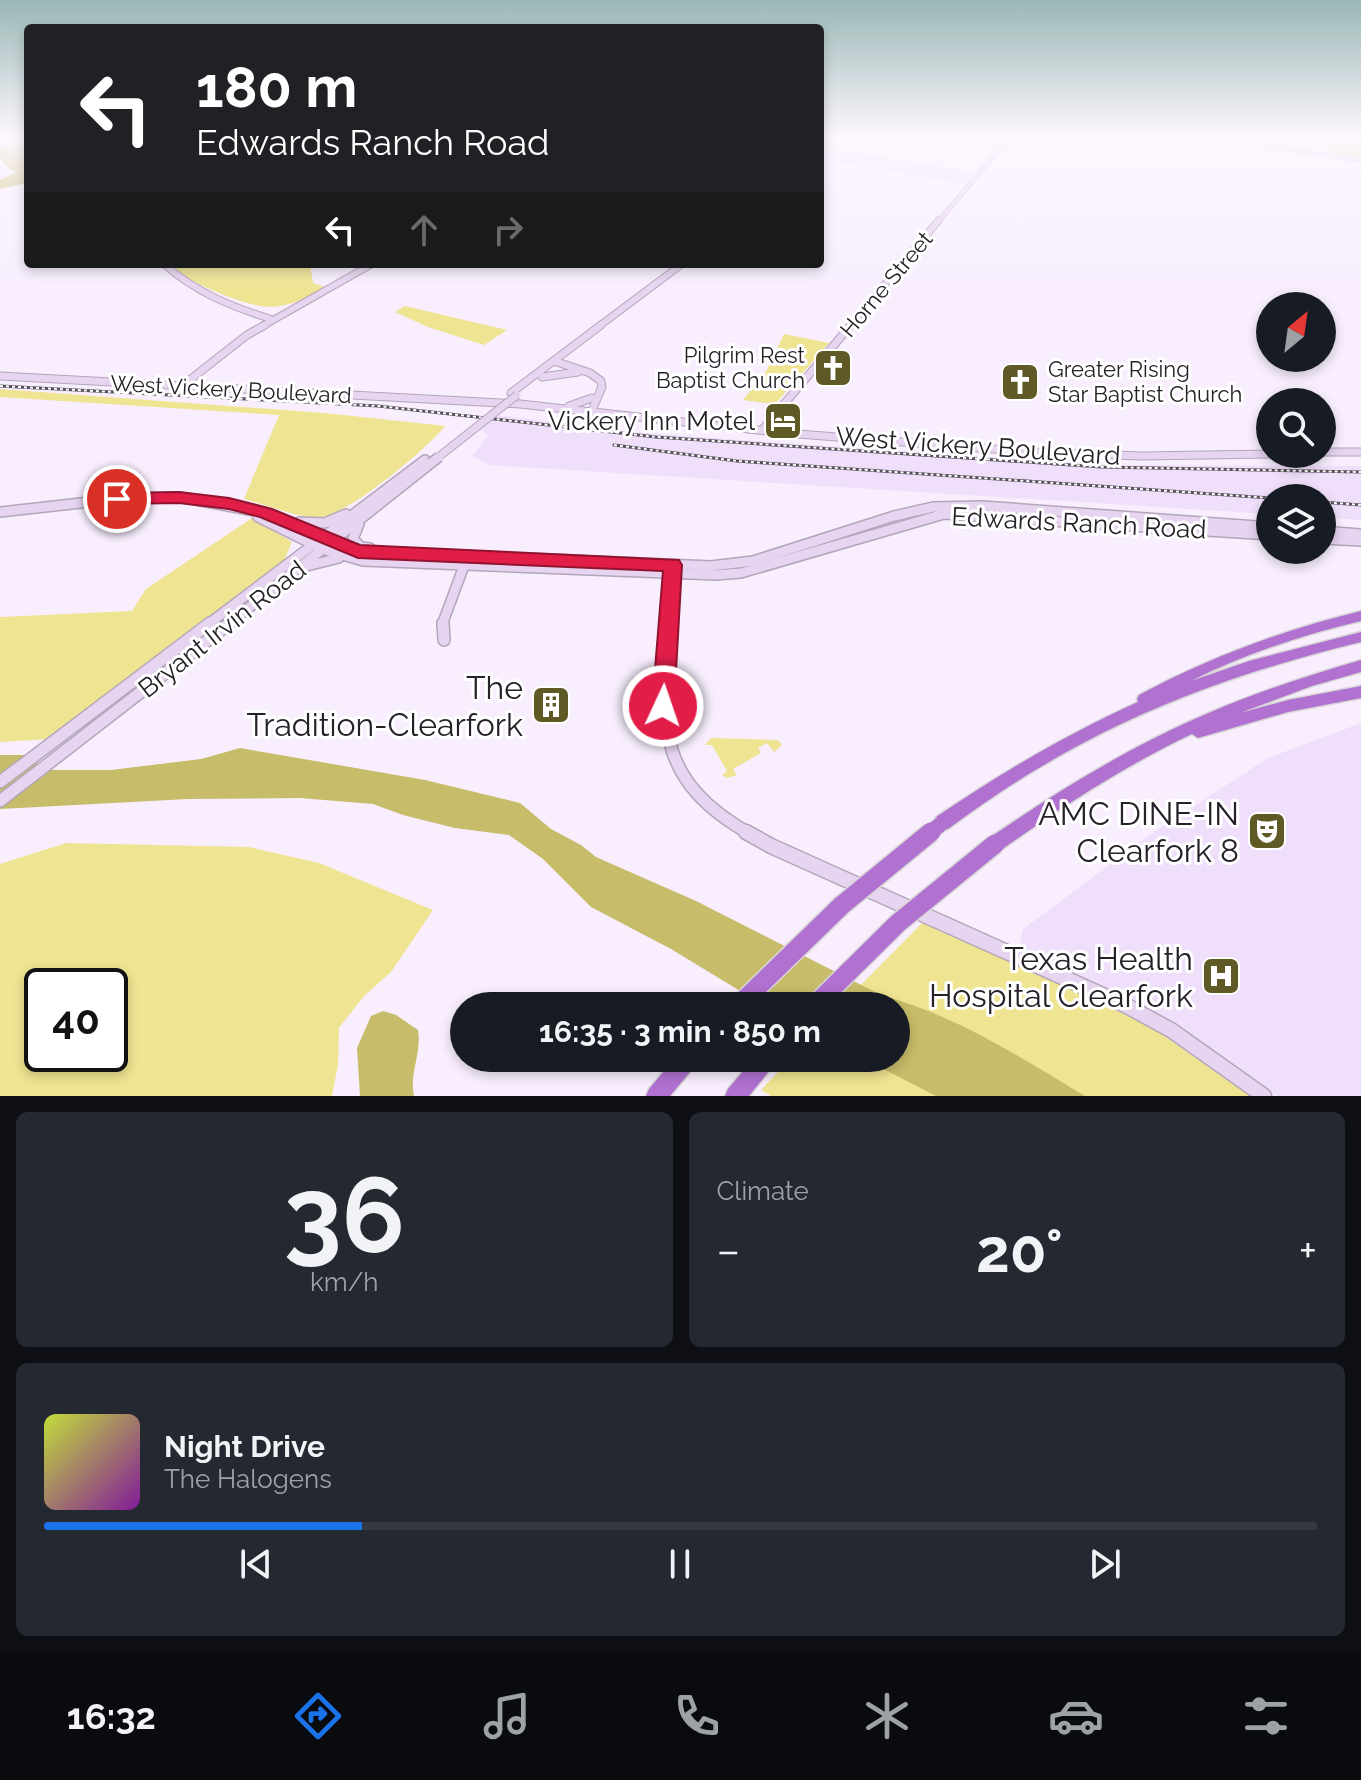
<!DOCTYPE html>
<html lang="en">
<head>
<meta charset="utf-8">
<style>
	body { margin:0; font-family:Raleway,sans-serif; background:#242831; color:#f1f3f6; height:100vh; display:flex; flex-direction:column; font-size:30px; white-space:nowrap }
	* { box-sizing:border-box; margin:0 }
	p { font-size:26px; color:#9ea1a6 }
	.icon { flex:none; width:44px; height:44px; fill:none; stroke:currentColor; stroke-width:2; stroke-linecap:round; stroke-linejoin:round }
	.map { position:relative; height:1096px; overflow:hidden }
	.drawer { display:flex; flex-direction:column; gap:16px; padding:16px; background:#0d0f14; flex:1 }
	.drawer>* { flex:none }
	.hud { position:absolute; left:24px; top:24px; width:800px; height:244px; border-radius:8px; box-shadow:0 4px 12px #0003; background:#202124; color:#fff; overflow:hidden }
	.needle { width:52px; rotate:29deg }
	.controls { position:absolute; left:1256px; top:292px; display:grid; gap:16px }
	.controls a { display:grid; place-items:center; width:80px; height:80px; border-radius:50%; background:#171b24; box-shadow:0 4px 12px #0003; font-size:40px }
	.speed { position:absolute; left:24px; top:968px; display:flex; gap:16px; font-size:40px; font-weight:700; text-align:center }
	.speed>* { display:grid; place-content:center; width:104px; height:104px; border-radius:50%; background:#171b24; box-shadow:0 4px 12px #0003; line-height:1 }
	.speed .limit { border:4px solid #111; border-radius:12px; background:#fff; color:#111 }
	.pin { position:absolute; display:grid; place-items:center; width:68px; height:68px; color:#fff; margin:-34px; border:4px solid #fff; border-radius:50%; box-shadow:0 2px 8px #0007 }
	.me { position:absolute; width:88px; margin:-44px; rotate:3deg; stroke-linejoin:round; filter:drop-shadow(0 0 6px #0008) }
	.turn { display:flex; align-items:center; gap:28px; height:168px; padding:0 40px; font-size:36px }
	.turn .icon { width:104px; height:104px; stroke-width:2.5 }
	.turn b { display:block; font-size:56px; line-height:68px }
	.lanes { display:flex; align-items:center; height:76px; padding:0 40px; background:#0003; justify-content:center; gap:40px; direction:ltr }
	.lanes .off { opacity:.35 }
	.big { font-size:60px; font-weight:700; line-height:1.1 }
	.drawer .tile { flex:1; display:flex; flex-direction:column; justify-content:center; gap:12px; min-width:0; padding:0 28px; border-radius:12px; background:#242831 }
	.drawer .dial { align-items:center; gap:0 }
	.dial b { font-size:104px; line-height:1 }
	.song { display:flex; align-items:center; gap:24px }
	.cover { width:96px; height:96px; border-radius:12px; background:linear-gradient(135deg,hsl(70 70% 55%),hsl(290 70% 35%)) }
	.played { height:8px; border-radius:4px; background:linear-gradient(90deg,#1a73e8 25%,#363941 25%) }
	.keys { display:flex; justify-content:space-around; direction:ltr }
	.heat { display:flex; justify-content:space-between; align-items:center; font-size:44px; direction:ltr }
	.drawer .tiles { flex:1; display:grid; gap:16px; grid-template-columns:1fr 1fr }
	.tile:last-child { grid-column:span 2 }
	.trip { position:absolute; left:450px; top:992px; width:460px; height:80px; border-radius:40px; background:#171b24; box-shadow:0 4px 12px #0003; font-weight:700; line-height:80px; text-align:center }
	.dock { display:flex; height:128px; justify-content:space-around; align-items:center; background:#090b0e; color:#9ea1a6 }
	.dock .icon { width:56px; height:56px }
	.dock .on { color:#1a73e8 }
	.dock b { font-size:36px; color:#f1f3f6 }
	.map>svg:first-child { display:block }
	.built { fill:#f0dffa }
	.green { fill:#eee491; fill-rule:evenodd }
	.water { fill:#c7bc69 }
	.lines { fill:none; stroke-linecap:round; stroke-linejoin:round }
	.secondary-far5-casing { stroke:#b2a6b9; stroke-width:5 }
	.secondary-far4-casing { stroke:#b2a6b9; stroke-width:8 }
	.secondary-far3-casing { stroke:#b2a6b9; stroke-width:9 }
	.secondary-far2-casing { stroke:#b2a6b9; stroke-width:12 }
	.secondary-far1-casing { stroke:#b2a6b9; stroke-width:14 }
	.secondary-casing { stroke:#b2a6b9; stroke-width:17 }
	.highway-casing { stroke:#d8d7d8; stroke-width:3 }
	.secondary-far5 { stroke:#e7d4f1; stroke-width:4 }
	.secondary-far4 { stroke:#e7d4f1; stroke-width:6 }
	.secondary-far3 { stroke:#e7d4f1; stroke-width:7 }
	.secondary-far2 { stroke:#e7d4f1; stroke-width:9 }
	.secondary-far1 { stroke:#e7d4f1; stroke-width:11 }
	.secondary { stroke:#e7d4f1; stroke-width:14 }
	.highway { fill:#b071d0; fill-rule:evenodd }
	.rail-casing { stroke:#56505a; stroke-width:3 }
	.rail { stroke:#fff; stroke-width:2; stroke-dasharray:3; stroke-linecap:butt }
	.secondary-bridge-far1-casing { stroke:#b2a6b9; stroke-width:9; stroke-linecap:butt }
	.secondary-bridge-casing { stroke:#b2a6b9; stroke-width:12; stroke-linecap:butt }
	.highway-bridge-far1-casing { stroke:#d8d7d8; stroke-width:18; stroke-linecap:butt }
	.highway-bridge-casing { stroke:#d8d7d8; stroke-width:22; stroke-linecap:butt }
	.secondary-bridge-far1 { stroke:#e7d4f1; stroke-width:7 }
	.secondary-bridge { stroke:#e7d4f1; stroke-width:9 }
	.highway-bridge-far1 { stroke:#b071d0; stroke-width:15 }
	.highway-bridge { stroke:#b071d0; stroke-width:19 }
	.route { fill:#e11d48; stroke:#92132f; stroke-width:2 }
	.labels { text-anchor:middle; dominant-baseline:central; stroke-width:6; stroke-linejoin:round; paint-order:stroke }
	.far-street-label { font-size:22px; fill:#262129; stroke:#fff }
	.far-poi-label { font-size:22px; fill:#262129; stroke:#fff; text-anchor:end }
	.poi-label { font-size:26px; fill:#262129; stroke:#fff; text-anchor:end }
	.street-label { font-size:26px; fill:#262129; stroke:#fff }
	.near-poi-label { font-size:32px; fill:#262129; stroke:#fff; text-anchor:end }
</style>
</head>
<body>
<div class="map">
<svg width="1361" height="1096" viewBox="0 0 1361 1096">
	<rect width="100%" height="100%" fill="#f8eefe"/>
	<!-- built -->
	<g class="built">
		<path d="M837,149L907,161L975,172L965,184L823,160Z"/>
		<path d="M497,415L641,433L1103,465L1361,466V520L1322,517V498H1270V514L489,465L472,456L488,435L480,429Z"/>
		<path d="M1361,723V1096H1277L1171,1020L1019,948L1023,929L1148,836L1268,758Z"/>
	</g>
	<!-- green -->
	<g class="green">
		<path d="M1320,138H1361V162L1334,154Z"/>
		<path d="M170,264H310L313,283L328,288C279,311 270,313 219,293C200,285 187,279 170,264Z"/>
		<path d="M405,306L507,330L484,345L428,327L395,312Z"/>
		<path d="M784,334L829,343L775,404L743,400L767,370Z"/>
		<path d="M0,389L325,413L445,426C427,449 350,513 322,517C302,520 265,504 244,499L279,415L0,397Z"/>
		<path d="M252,518L292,542L284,561L49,739L0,742V617L132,611L146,589Z"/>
		<path d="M711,738L778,740L782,745L774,752L767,743L758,748L761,753L733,769L737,775L727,778L722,775L727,771L712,745H705Z"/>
		<path d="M66,843L249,847L319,863L433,910L391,972L364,996L339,1028L338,1065L332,1096H0V864ZM42,986H110V1054H42Z"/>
		<path d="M923,922L1150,1026L1250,1096H771L761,1090L791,1058H896V1006H840Z"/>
	</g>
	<!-- water -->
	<g class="water">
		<path d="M18,138H28V183L0,189V180L16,172L10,170L0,158V148Z"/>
		<path d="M240,748L425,780L520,803L551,829L581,845L596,857L696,901L883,996C956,1015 1021,1058 1085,1096H936L862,1058H896V1006H765L671,949L591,907L543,859L509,835L455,828L403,815L373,804L300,798L188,799L0,809V755H28L45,770H111L201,759Z"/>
		<path d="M383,1011L396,1015L418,1030C422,1053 409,1073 414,1096H360L357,1048L371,1016Z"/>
	</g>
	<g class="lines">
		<defs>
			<g id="secondary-far5">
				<path d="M1210,138L1361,160"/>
				<path d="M938,222L1009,138"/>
			</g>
			<g id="secondary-far4">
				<path d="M164,264C195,292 232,307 271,319"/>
				<path d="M261,327L372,264"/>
				<path d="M598,327L682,264"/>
				<path d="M849,327L939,220"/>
			</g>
			<g id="secondary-far3">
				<path d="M554,361L590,373L601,381L602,387L590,415"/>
				<path d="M0,376L520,404L785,433L1030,452L1141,456L1270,454"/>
				<path d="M542,377L578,372"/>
				<path d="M182,386L247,335L265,325"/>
				<path d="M511,393L601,325"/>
				<path d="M569,406L592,398"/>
				<path d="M762,430L851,325"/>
				<path d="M1322,452H1361"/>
			</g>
			<g id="secondary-far2">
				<path d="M0,512L117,499L179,497L265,513L358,551L711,566L753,561L894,516L933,507L983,506L1270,527"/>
				<path d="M256,512L258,517L322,549L363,561L716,575L741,573L944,514L1270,535"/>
				<path d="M299,522L325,523L346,514"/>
				<path d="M359,524L353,539L361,547L370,548"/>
				<path d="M1322,531L1361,534"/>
				<path d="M1322,539L1361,541"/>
				<path d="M307,566L339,558"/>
				<path d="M207,625L425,460"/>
				<path d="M227,625L431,463"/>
				<path d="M442,625L465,563"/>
				<path d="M668,625L672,568"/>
			</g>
			<g id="secondary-far1">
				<path d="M443,623L444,640"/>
				<path d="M668,623C662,721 653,779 750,834"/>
				<path d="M0,782L210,623"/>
				<path d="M0,801L230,623"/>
			</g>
			<path id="secondary" d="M746,832L771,846L1127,1006L1171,1030L1264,1096"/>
			<g id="highway">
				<path d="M1361,611V621C1302,635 1245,654 1191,681L1249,661L1361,632V642C1250,669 1143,706 1044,765C1011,784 979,806 948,829L942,831L936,829L934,823L936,817C1001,773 1067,734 1138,702L1137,699L1139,695C1210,657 1283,630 1361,611Z"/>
				<path d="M1361,660V672L1312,686L1240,713L1288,700L1361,686V698L1288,712L1198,738L1192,734C1124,766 1062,807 1001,850L995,852L989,850L987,844L989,838C1060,790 1132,745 1211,712C1260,691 1310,675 1361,660Z"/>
				<path d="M675,1058H699L696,1065L670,1096H646L649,1089Z"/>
				<path d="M754,1058H777L774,1065L749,1096H725L728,1089Z"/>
			</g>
		</defs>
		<!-- secondary-far5 casing -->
		<use href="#secondary-far5" class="secondary-far5-casing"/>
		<!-- secondary-far4 casing -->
		<use href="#secondary-far4" class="secondary-far4-casing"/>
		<!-- secondary-far3 casing -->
		<use href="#secondary-far3" class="secondary-far3-casing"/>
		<!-- secondary-far2 casing -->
		<use href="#secondary-far2" class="secondary-far2-casing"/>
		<!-- secondary-far1 casing -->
		<use href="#secondary-far1" class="secondary-far1-casing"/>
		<!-- secondary casing -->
		<use href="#secondary" class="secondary-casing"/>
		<!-- highway casing -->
		<use href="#highway" class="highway-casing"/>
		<!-- secondary-far5 -->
		<use href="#secondary-far5" class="secondary-far5"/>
		<!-- secondary-far4 -->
		<use href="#secondary-far4" class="secondary-far4"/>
		<!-- secondary-far3 -->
		<use href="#secondary-far3" class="secondary-far3"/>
		<!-- secondary-far2 -->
		<use href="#secondary-far2" class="secondary-far2"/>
		<!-- secondary-far1 -->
		<use href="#secondary-far1" class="secondary-far1"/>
		<!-- secondary -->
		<use href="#secondary" class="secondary"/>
		<!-- highway -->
		<use href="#highway" class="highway"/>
		<defs>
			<g id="rail">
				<path d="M0,386L378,406L656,437L1101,467L1361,472"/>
				<path d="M614,445L737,461L1270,498"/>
				<path d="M1322,502L1361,505"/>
			</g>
		</defs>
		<!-- rail casing -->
		<use href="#rail" class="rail-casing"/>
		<!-- rail -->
		<use href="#rail" class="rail"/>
		<defs>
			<path id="secondary-bridge-far1" d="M436,459L517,395"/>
			<path id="secondary-bridge" d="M431,463L439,457"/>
			<path id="highway-bridge-far1" d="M929,834L942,823"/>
			<g id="highway-bridge">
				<path d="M738,1006L842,905L931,832"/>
				<path d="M814,1006L898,923L995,844"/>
			</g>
		</defs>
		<!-- secondary-bridge-far1 casing -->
		<use href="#secondary-bridge-far1" class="secondary-bridge-far1-casing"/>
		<!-- secondary-bridge casing -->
		<use href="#secondary-bridge" class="secondary-bridge-casing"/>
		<!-- highway-bridge-far1 casing -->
		<use href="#highway-bridge-far1" class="highway-bridge-far1-casing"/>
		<!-- highway-bridge casing -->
		<use href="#highway-bridge" class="highway-bridge-casing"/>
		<!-- secondary-bridge-far1 -->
		<use href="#secondary-bridge-far1" class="secondary-bridge-far1"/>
		<!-- secondary-bridge -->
		<use href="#secondary-bridge" class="secondary-bridge"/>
		<!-- highway-bridge-far1 -->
		<use href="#highway-bridge-far1" class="highway-bridge-far1"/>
		<!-- highway-bridge -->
		<use href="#highway-bridge" class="highway-bridge"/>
	</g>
	<!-- sky -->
	<linearGradient id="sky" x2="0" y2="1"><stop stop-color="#9bb7b5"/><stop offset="0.47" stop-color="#fcf7ff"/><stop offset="1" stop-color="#fcf7ff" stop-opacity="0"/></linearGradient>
	<rect width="1361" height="292" fill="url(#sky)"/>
	<!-- route -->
	<path class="route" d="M179,492L229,498L272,509L360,545L679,560L682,565L674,706L671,713L663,715L655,713L652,706L663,571L358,558L260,517L229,509L179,503L117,504L108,499L117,493Z"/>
	<!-- icons -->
	<defs>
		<symbol id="church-square" viewBox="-11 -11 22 22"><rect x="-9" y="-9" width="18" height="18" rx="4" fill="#5f5925" stroke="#fff"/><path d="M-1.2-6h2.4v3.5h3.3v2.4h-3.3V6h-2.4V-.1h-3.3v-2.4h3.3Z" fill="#fff"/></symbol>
		<symbol id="hotel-square" viewBox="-11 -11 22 22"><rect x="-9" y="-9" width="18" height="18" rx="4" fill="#5f5925" stroke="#fff"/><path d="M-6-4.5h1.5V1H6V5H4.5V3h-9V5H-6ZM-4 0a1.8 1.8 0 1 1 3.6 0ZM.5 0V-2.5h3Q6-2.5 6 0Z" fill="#fff"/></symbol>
		<symbol id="building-square" viewBox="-11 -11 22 22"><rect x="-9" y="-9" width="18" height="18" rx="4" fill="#5f5925" stroke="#fff"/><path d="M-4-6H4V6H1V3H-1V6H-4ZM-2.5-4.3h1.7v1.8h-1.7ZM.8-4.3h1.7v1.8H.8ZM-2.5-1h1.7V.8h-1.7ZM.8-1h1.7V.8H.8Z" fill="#fff"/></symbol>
		<symbol id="theatre-square" viewBox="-11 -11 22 22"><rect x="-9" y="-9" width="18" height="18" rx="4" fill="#5f5925" stroke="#fff"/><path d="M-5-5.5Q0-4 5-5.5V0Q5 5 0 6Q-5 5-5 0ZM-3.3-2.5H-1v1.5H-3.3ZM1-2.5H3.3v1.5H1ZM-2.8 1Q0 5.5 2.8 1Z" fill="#fff"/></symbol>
		<symbol id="hospital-square" viewBox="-11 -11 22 22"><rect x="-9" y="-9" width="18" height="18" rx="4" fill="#5f5925" stroke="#fff"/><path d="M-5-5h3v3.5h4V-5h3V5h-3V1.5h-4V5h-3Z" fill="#fff"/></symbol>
	</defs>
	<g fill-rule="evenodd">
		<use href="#church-square" x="811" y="346" width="44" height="44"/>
		<use href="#church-square" x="998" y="360" width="44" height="44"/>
		<use href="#hotel-square" x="761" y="399" width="44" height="44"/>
		<use href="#building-square" x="529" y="683" width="44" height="44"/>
		<use href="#theatre-square" x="1245" y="809" width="44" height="44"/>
		<use href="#hospital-square" x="1199" y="954" width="44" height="44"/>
	</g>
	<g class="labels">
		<!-- far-street labels -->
		<g class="far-street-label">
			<text transform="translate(886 284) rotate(-50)">Horne Street</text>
			<text transform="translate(231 389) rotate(3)">West Vickery Boulevard</text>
		</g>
		<!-- far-poi labels -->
		<g class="far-poi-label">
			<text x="805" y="355">Pilgrim Rest<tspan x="805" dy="25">Baptist Church</tspan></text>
			<text x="1048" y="369" text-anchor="start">Greater Rising<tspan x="1048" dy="25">Star Baptist Church</tspan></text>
		</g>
		<!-- poi labels -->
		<g class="poi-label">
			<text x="755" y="421">Vickery Inn Motel</text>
		</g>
		<!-- street labels -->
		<g class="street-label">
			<text transform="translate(978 446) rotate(4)">West Vickery Boulevard</text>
			<text transform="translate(1079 523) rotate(3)">Edwards Ranch Road</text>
			<text transform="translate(222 629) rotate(-38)">Bryant Irvin Road</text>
		</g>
		<!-- near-poi labels -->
		<g class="near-poi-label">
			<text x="523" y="687">The<tspan x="523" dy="37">Tradition-Clearfork</tspan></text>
			<text x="1239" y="813">AMC DINE-IN<tspan x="1239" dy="37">Clearfork 8</tspan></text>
			<text x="1193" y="958">Texas Health<tspan x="1193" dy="37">Hospital Clearfork</tspan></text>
		</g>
	</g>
</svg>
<div class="controls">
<a><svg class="needle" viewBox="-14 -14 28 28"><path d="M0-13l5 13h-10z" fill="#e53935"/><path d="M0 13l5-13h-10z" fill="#9ea1a6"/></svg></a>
<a><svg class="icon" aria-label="search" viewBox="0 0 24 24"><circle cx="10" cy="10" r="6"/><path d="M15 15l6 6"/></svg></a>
<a><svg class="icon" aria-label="layers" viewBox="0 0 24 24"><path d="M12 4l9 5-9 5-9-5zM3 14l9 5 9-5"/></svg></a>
</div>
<div class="speed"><div class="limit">40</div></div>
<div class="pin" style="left:117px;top:499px;background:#d93025"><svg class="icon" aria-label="arrive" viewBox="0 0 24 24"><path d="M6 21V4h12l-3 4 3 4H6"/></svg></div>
<svg class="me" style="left:663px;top:706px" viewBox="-20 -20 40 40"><circle r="17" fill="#e11d48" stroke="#fff" stroke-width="3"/><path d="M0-11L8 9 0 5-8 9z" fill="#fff"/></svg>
<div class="trip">16:35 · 3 min · 850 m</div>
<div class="hud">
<div class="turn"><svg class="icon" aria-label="left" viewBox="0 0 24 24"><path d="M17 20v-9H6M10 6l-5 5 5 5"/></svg><div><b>180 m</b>Edwards Ranch Road</div></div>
<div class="lanes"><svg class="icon" aria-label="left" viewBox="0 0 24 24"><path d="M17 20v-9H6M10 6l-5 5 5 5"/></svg><svg class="icon off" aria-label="ahead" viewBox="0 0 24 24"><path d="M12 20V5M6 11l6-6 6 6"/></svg><svg class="icon off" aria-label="right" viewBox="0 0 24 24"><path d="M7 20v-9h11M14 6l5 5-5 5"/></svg></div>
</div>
</div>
<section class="drawer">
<div class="tiles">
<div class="tile dial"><b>36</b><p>km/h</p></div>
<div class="tile"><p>Climate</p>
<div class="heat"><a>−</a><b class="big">20°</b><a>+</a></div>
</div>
<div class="tile">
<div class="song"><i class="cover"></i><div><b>Night Drive</b><p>The Halogens</p></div></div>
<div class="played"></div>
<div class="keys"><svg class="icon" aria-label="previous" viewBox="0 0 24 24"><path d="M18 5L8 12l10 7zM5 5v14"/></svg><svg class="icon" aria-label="pause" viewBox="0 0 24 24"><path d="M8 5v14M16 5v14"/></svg><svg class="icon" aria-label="next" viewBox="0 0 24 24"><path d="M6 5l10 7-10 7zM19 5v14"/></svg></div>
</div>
</div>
</section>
<nav class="dock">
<b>16:32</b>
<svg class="icon on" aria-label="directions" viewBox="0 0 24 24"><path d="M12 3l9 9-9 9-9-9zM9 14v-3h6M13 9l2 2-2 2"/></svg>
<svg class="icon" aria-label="music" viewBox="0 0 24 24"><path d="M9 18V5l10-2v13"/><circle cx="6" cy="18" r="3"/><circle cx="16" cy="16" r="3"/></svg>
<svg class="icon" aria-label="phone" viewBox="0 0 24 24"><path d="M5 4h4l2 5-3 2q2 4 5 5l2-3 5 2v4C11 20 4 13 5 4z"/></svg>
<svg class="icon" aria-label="climate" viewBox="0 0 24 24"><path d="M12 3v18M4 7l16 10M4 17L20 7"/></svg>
<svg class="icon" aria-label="car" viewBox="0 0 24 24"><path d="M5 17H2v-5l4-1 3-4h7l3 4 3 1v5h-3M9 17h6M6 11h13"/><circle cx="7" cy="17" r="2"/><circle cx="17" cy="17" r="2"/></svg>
<svg class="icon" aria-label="filters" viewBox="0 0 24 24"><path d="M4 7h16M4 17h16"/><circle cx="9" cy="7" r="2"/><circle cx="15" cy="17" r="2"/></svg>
</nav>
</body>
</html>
